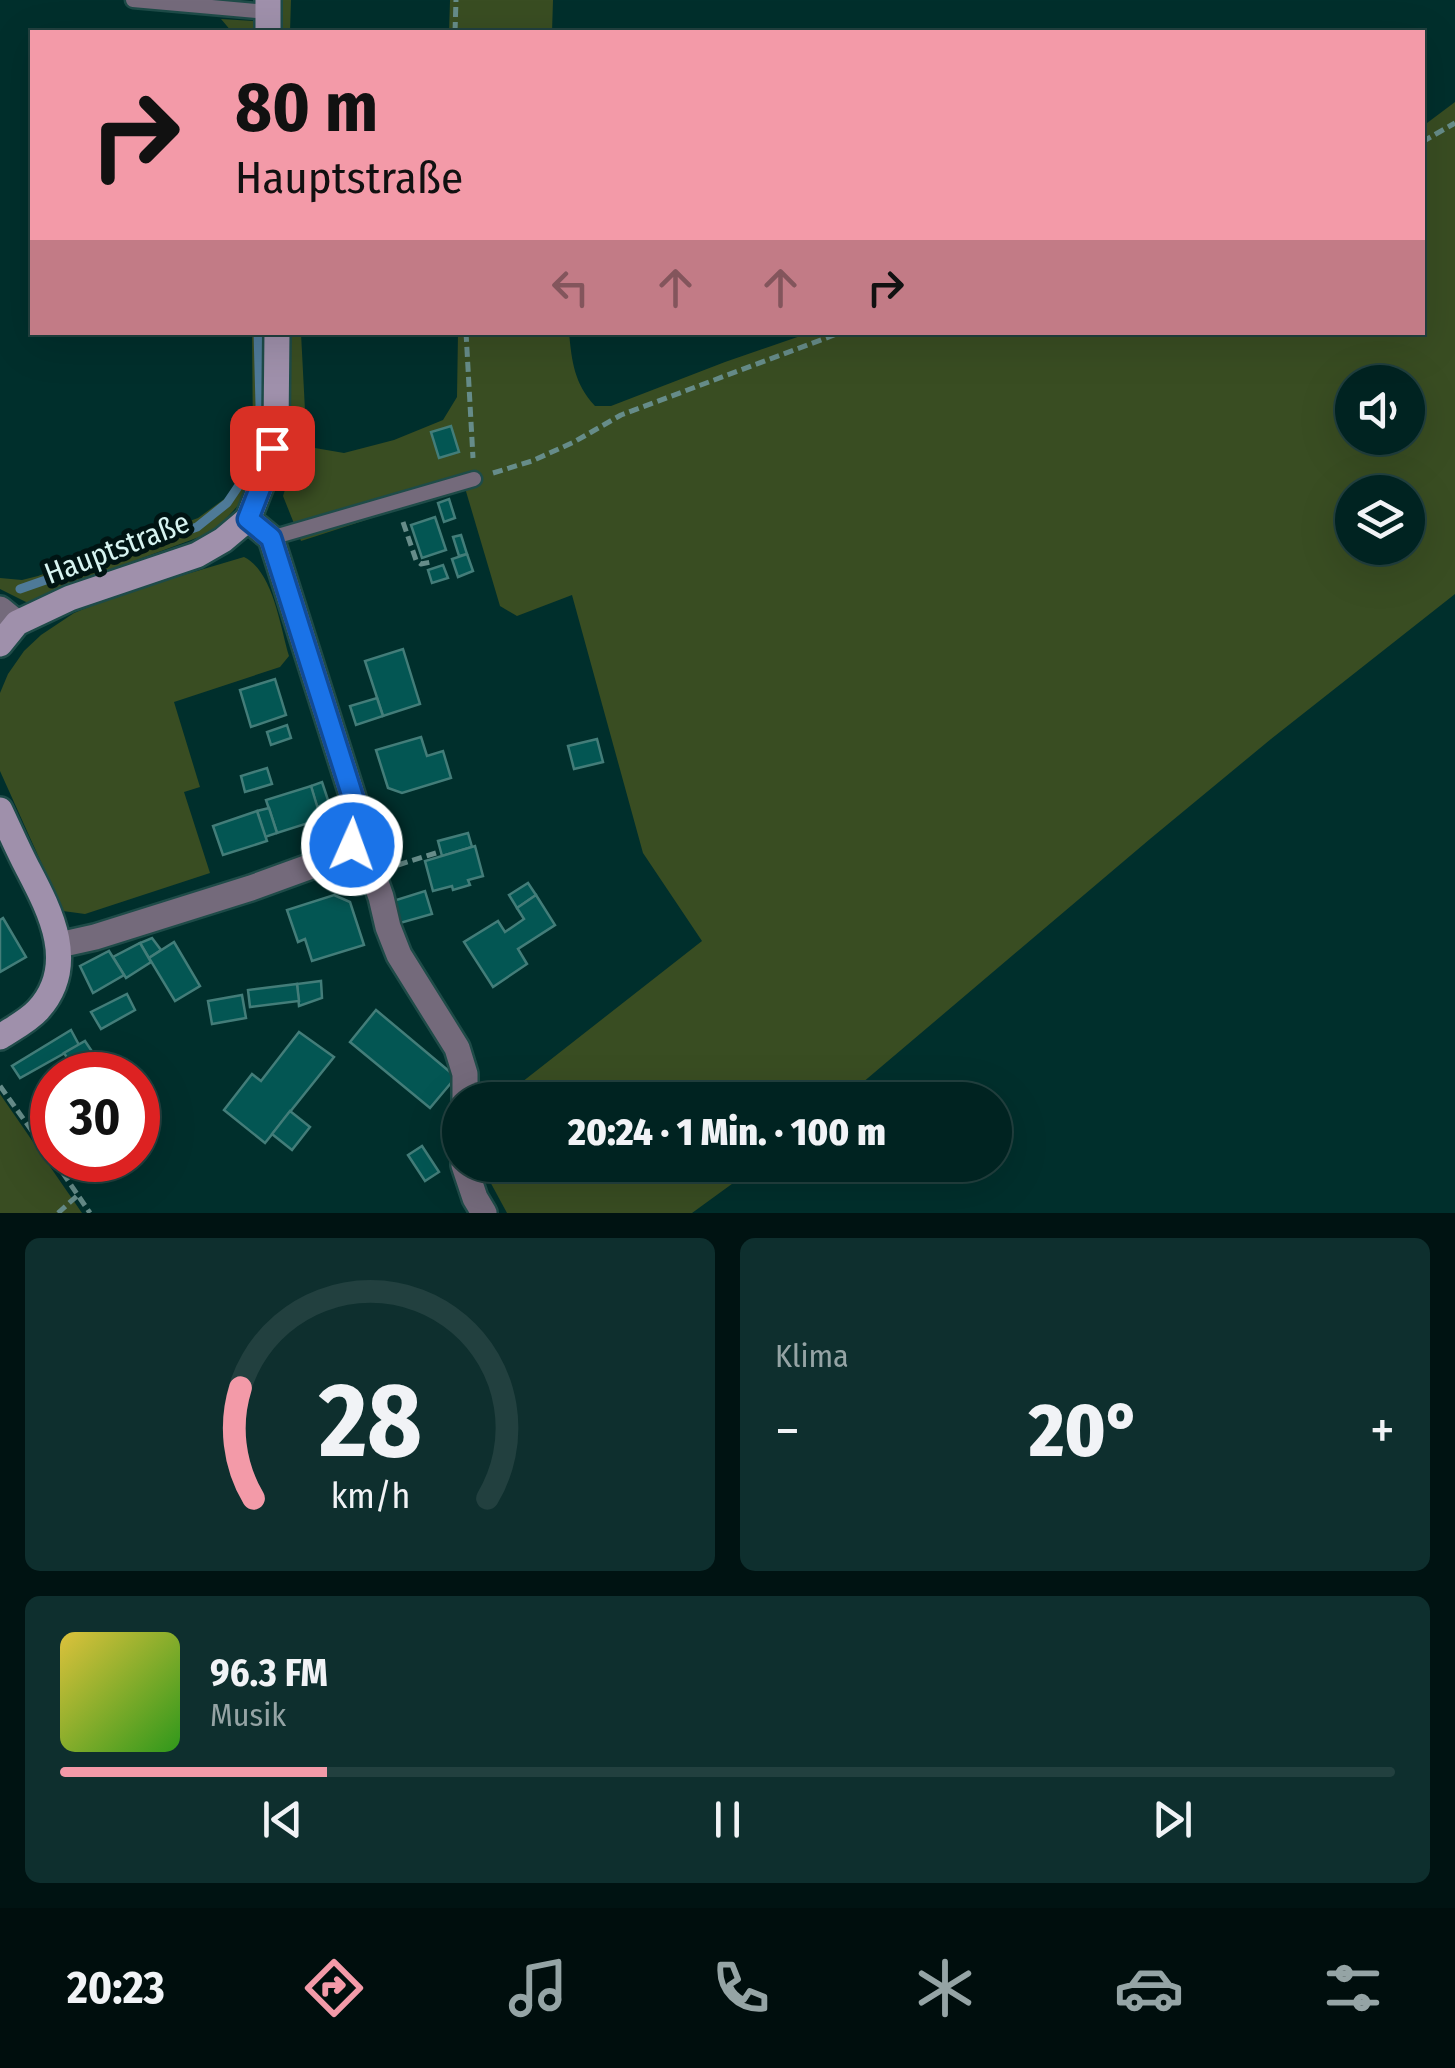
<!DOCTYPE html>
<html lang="de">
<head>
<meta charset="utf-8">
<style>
	body { margin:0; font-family:"Fira Sans Condensed",sans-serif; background:#0e2f2e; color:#f1f3f6; height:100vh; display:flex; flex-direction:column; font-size:38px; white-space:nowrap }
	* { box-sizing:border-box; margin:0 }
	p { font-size:32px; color:#95a4a5 }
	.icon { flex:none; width:55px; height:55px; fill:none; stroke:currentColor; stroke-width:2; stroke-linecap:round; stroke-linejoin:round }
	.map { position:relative; height:1213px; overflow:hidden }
	.panel { display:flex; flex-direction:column; gap:25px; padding:25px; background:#001312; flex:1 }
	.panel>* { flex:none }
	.banner { position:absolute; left:30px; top:30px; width:1395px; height:305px; border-radius:0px; box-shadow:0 10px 40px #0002,0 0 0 2px #22403f; background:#f39aa8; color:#111; overflow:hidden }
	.buttons { position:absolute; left:1335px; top:365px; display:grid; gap:20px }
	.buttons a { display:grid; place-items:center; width:90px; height:90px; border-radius:50%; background:#002321; box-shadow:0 10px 40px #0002,0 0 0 2px #22403f; font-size:50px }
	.speed { position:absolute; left:30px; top:1052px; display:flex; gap:20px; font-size:50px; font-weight:700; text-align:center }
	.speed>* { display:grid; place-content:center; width:130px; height:130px; border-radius:50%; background:#002321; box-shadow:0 10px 40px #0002,0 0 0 2px #22403f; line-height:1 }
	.speed .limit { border:15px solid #d22; background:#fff; color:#111 }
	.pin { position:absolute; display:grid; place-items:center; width:85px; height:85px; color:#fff; margin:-42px; border-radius:20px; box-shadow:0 5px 15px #0006 }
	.me { position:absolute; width:110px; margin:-55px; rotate:2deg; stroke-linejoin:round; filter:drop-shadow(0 0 8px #0008) }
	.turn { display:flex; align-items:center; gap:35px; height:210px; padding:0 40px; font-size:45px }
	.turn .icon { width:130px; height:130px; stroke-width:2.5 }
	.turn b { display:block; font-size:70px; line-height:85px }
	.lanes { display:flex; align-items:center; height:95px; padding:0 40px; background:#0003; justify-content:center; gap:50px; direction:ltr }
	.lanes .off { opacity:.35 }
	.big { font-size:75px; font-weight:800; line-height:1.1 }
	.panel .widget { flex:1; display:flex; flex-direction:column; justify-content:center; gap:15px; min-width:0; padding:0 35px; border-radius:15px; background:#0e2f2e }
	.panel .dial { align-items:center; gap:0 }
	.dial svg { height:260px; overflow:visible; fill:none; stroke:#22403f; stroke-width:7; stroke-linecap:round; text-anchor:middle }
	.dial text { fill:#f1f3f6; stroke:none }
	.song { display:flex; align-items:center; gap:30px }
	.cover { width:120px; height:120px; border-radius:15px; background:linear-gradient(135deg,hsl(50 70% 55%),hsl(110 70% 35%)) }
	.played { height:10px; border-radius:5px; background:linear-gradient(90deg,#f39aa8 20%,#22403f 20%) }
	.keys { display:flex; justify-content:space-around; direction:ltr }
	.heat { display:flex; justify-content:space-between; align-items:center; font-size:55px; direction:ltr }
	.panel .tiles { flex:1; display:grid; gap:25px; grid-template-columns:1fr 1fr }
	.widget:last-child { grid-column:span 2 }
	.trip { position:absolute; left:442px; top:1082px; width:570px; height:100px; border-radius:50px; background:#002321; box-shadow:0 10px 40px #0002,0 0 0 2px #22403f; font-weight:800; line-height:100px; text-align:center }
	.tabs { display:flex; height:160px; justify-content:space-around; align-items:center; background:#000e0d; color:#95a4a5 }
	.tabs .icon { width:70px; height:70px }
	.tabs .active { color:#f39aa8 }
	.tabs b { font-size:45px; color:#f1f3f6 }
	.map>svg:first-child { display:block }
	.green { fill:#394d22; fill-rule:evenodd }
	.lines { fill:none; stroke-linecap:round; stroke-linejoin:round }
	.stream { stroke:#4e7a98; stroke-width:9 }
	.building { fill:#035653; stroke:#437d79; stroke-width:2.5 }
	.lane-casing { stroke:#1e4b48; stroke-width:19 }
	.street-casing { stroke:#1e4b48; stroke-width:30 }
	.secondary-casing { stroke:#1e4b48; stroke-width:30 }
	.path { stroke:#668c89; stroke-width:5; stroke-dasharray:10 5; stroke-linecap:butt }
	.lane { stroke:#746a7b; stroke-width:14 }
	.street { stroke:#746a7b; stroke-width:25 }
	.secondary { stroke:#9f90ab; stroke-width:25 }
	.route-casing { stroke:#114b97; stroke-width:25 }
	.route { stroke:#1a73e8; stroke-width:18 }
	.labels { text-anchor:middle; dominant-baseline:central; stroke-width:10; stroke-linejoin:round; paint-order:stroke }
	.street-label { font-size:30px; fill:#d7f4f1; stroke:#001413 }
</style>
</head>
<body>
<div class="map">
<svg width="1455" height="1213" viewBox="0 0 1455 1213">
	<rect width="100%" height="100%" fill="#002f2c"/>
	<!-- green -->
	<g class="green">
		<path d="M255,0H291L290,32H232L221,19L254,21Z"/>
		<path d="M450,0H553L552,32H449Z"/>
		<path d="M1455,102V594L1271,739L1150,839L842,1100H499L702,941L643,853L572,595L517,616L500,606L465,488L301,541L283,496L296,455L264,445L243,500L223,522L213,530L202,536L77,582L30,604L0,589V578L22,580L38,576L198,518L227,497L245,468L253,441L252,333H301L306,430L315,448L344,453L394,440L443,420L457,397L458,333H569C572,362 574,383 595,406H611L725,362L809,333L1422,332L1423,126ZM1352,382H1408V438H1352ZM1352,492H1408V548H1352Z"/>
		<path d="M244,557C273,571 280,626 289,656L280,667L174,702L200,787L184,792L210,873L85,914L63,911L0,771V693L8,674L24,651L41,635L74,613L123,593Z"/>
		<path d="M0,1094L82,1213H0Z"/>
		<path d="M481,1165H758L692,1213H507Z"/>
	</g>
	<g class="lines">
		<!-- stream -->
		<path class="stream" d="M20,589L197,527L227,503L248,472L258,432L260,405L258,332"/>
	</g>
	<!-- building -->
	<g class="building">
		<path d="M451,426L459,452L439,458L431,432Z"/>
		<path d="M449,499L455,518L444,522L438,503Z"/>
		<path d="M435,517L446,550L422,558L411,525Z"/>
		<path d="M461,535L467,554L459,556L453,537Z"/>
		<path d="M467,554L473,571L458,577L452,559Z"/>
		<path d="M443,565L448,578L432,583L428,570Z"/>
		<path d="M403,649L420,704L383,716L365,661Z"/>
		<path d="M275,679L286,715L251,727L240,690Z"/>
		<path d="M377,698L383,716L356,725L350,706Z"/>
		<path d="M287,725L291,738L271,745L267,732Z"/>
		<path d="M421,737L427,756L443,751L451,778L402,793L388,788L376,750Z"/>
		<path d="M597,739L603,762L574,769L568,746Z"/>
		<path d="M267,768L272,784L245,792L241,776Z"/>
		<path d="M322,782L329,803L317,807L311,786Z"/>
		<path d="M311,786L321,819L277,833L266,800Z"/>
		<path d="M269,808L277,833L265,837L257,811Z"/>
		<path d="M257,811L267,841L223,855L213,826Z"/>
		<path d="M468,833L472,847L442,856L438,841Z"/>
		<path d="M475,846L483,876L468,880L470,885L453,890L452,886L433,891L425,861Z"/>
		<path d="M528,883L536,895L517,908L509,895Z"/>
		<path d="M425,891L432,914L400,923L393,901Z"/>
		<path d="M334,895L350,902L364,945L312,961L305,939L298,942L287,910Z"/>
		<path d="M536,895L555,925L518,949L527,964L493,987L464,942L498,921L505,932L524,919L517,908Z"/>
		<path d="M3,918L26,957L0,972V920Z"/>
		<path d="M152,938L161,950L149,958L140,943Z"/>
		<path d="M174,942L200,986L175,1001L149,958Z"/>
		<path d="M140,943L151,962L126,978L113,957Z"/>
		<path d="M109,951L124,975L93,993L80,966Z"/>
		<path d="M321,981L322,998L299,1006L297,984Z"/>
		<path d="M297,984L299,1001L250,1007L248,990Z"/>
		<path d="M127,994L135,1010L101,1029L91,1012Z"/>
		<path d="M242,995L246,1018L212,1024L208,1001Z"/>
		<path d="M376,1010L456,1077L430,1108L350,1042Z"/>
		<path d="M71,1030L79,1045L20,1078L12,1066Z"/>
		<path d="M299,1032L334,1057L265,1143L224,1110L252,1074L261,1081Z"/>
		<path d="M85,1041L103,1068L92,1075H78L64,1053Z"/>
		<path d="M47,1106L52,1114V1134L38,1112Z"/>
		<path d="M290,1111L310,1127L292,1150L272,1134Z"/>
		<path d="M422,1146L439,1172L425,1181L408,1155Z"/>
	</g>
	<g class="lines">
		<defs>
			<g id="lane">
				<path d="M133,0L268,12"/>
				<path d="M271,538L474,479"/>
			</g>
			<g id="street">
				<path d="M0,609L17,623"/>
				<path d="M351,845L368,860L381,897L388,927L399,955L457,1048L465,1074V1100"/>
				<path d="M59,945L95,937L251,888L339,856L351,845L362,826L271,538L248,519"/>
				<path d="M460,1129V1130"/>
				<path d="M464,1165L475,1198L484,1213"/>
			</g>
			<g id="secondary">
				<path d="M268,0V32"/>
				<path d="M0,644L17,623L70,598L197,555L223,540L248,519L268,468L276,428L277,332"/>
				<path d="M0,810C9,829 17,848 27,867C50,911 79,965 38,1010C28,1021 12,1029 0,1037"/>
			</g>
		</defs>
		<!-- lane casing -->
		<use href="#lane" class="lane-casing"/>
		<!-- street casing -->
		<use href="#street" class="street-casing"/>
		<!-- secondary casing -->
		<use href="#secondary" class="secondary-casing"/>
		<!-- path -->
		<g class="path">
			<path d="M455,32L456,0"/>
			<path d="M1422,142L1455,123"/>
			<path d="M466,332L473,458"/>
			<path d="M493,473L532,461L574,442L621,415L842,332"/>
			<path d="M403,522L416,560L421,564L431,562"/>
			<path d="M324,809L330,828"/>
			<path d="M398,865L436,853"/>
			<path d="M0,1086L52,1159"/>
			<path d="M54,1160L90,1213"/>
			<path d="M58,1213L78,1195"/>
		</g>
		<!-- lane -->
		<use href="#lane" class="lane"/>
		<!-- street -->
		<use href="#street" class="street"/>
		<!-- secondary -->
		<use href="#secondary" class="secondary"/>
	</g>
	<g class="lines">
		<defs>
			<path id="route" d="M272,448L268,468L248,519L271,538L362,826L352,845"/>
		</defs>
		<!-- route casing -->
		<use href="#route" class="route-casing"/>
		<!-- route -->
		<use href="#route" class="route"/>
	</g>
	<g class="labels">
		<!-- street labels -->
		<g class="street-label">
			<text transform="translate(117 548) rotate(-21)">Hauptstraße</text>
		</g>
	</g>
</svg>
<div class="buttons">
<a><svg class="icon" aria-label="sound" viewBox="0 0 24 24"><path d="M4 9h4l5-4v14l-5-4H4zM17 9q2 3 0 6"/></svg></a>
<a><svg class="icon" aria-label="layers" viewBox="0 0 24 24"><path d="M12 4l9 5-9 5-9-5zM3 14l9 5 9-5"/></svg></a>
</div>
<div class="speed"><div class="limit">30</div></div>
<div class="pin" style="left:272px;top:448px;background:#d93025"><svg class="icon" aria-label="arrive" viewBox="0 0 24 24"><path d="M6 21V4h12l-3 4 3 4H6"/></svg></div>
<svg class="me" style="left:352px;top:845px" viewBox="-20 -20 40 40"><circle r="17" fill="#1a73e8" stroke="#fff" stroke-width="3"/><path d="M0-11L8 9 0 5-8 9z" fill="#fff"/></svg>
<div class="trip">20:24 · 1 Min. · 100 m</div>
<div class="banner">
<div class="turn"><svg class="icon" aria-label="right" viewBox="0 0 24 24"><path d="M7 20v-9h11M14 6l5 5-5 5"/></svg><div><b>80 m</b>Hauptstraße</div></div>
<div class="lanes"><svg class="icon off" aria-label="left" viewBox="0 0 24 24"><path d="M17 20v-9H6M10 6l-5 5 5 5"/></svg><svg class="icon off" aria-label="ahead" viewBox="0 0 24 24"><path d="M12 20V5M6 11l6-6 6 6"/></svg><svg class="icon off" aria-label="ahead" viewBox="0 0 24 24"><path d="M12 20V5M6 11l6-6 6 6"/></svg><svg class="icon" aria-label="right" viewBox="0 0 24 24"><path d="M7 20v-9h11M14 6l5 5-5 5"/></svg></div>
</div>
</div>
<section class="panel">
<div class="tiles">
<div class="widget dial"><svg viewBox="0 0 100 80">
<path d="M14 69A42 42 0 1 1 86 69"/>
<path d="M14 69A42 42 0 0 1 10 35" stroke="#f39aa8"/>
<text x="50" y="56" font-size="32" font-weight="700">28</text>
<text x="50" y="72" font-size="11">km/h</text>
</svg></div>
<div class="widget"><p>Klima</p>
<div class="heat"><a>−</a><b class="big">20°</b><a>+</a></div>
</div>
<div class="widget">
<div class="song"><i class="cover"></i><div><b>96.3 FM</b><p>Musik</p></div></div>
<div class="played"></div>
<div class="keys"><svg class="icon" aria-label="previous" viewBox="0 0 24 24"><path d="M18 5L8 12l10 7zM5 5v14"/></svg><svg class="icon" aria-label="pause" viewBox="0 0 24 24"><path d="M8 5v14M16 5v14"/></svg><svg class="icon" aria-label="next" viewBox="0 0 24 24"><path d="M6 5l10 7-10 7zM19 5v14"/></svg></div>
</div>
</div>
</section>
<nav class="tabs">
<b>20:23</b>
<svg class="icon active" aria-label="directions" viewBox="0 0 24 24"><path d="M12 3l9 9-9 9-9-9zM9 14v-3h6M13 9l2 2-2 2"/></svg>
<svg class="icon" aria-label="music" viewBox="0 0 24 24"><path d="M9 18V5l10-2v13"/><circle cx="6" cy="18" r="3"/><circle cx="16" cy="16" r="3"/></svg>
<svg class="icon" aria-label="phone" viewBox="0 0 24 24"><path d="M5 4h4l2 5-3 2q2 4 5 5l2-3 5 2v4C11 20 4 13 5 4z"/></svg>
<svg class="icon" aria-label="climate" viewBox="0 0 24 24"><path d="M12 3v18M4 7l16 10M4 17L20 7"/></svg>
<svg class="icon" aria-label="car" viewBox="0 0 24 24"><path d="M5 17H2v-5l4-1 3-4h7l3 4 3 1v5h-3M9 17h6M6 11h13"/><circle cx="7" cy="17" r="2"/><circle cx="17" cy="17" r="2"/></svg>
<svg class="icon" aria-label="filters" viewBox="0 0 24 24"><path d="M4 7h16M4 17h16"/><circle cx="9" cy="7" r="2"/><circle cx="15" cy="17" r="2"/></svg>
</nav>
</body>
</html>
